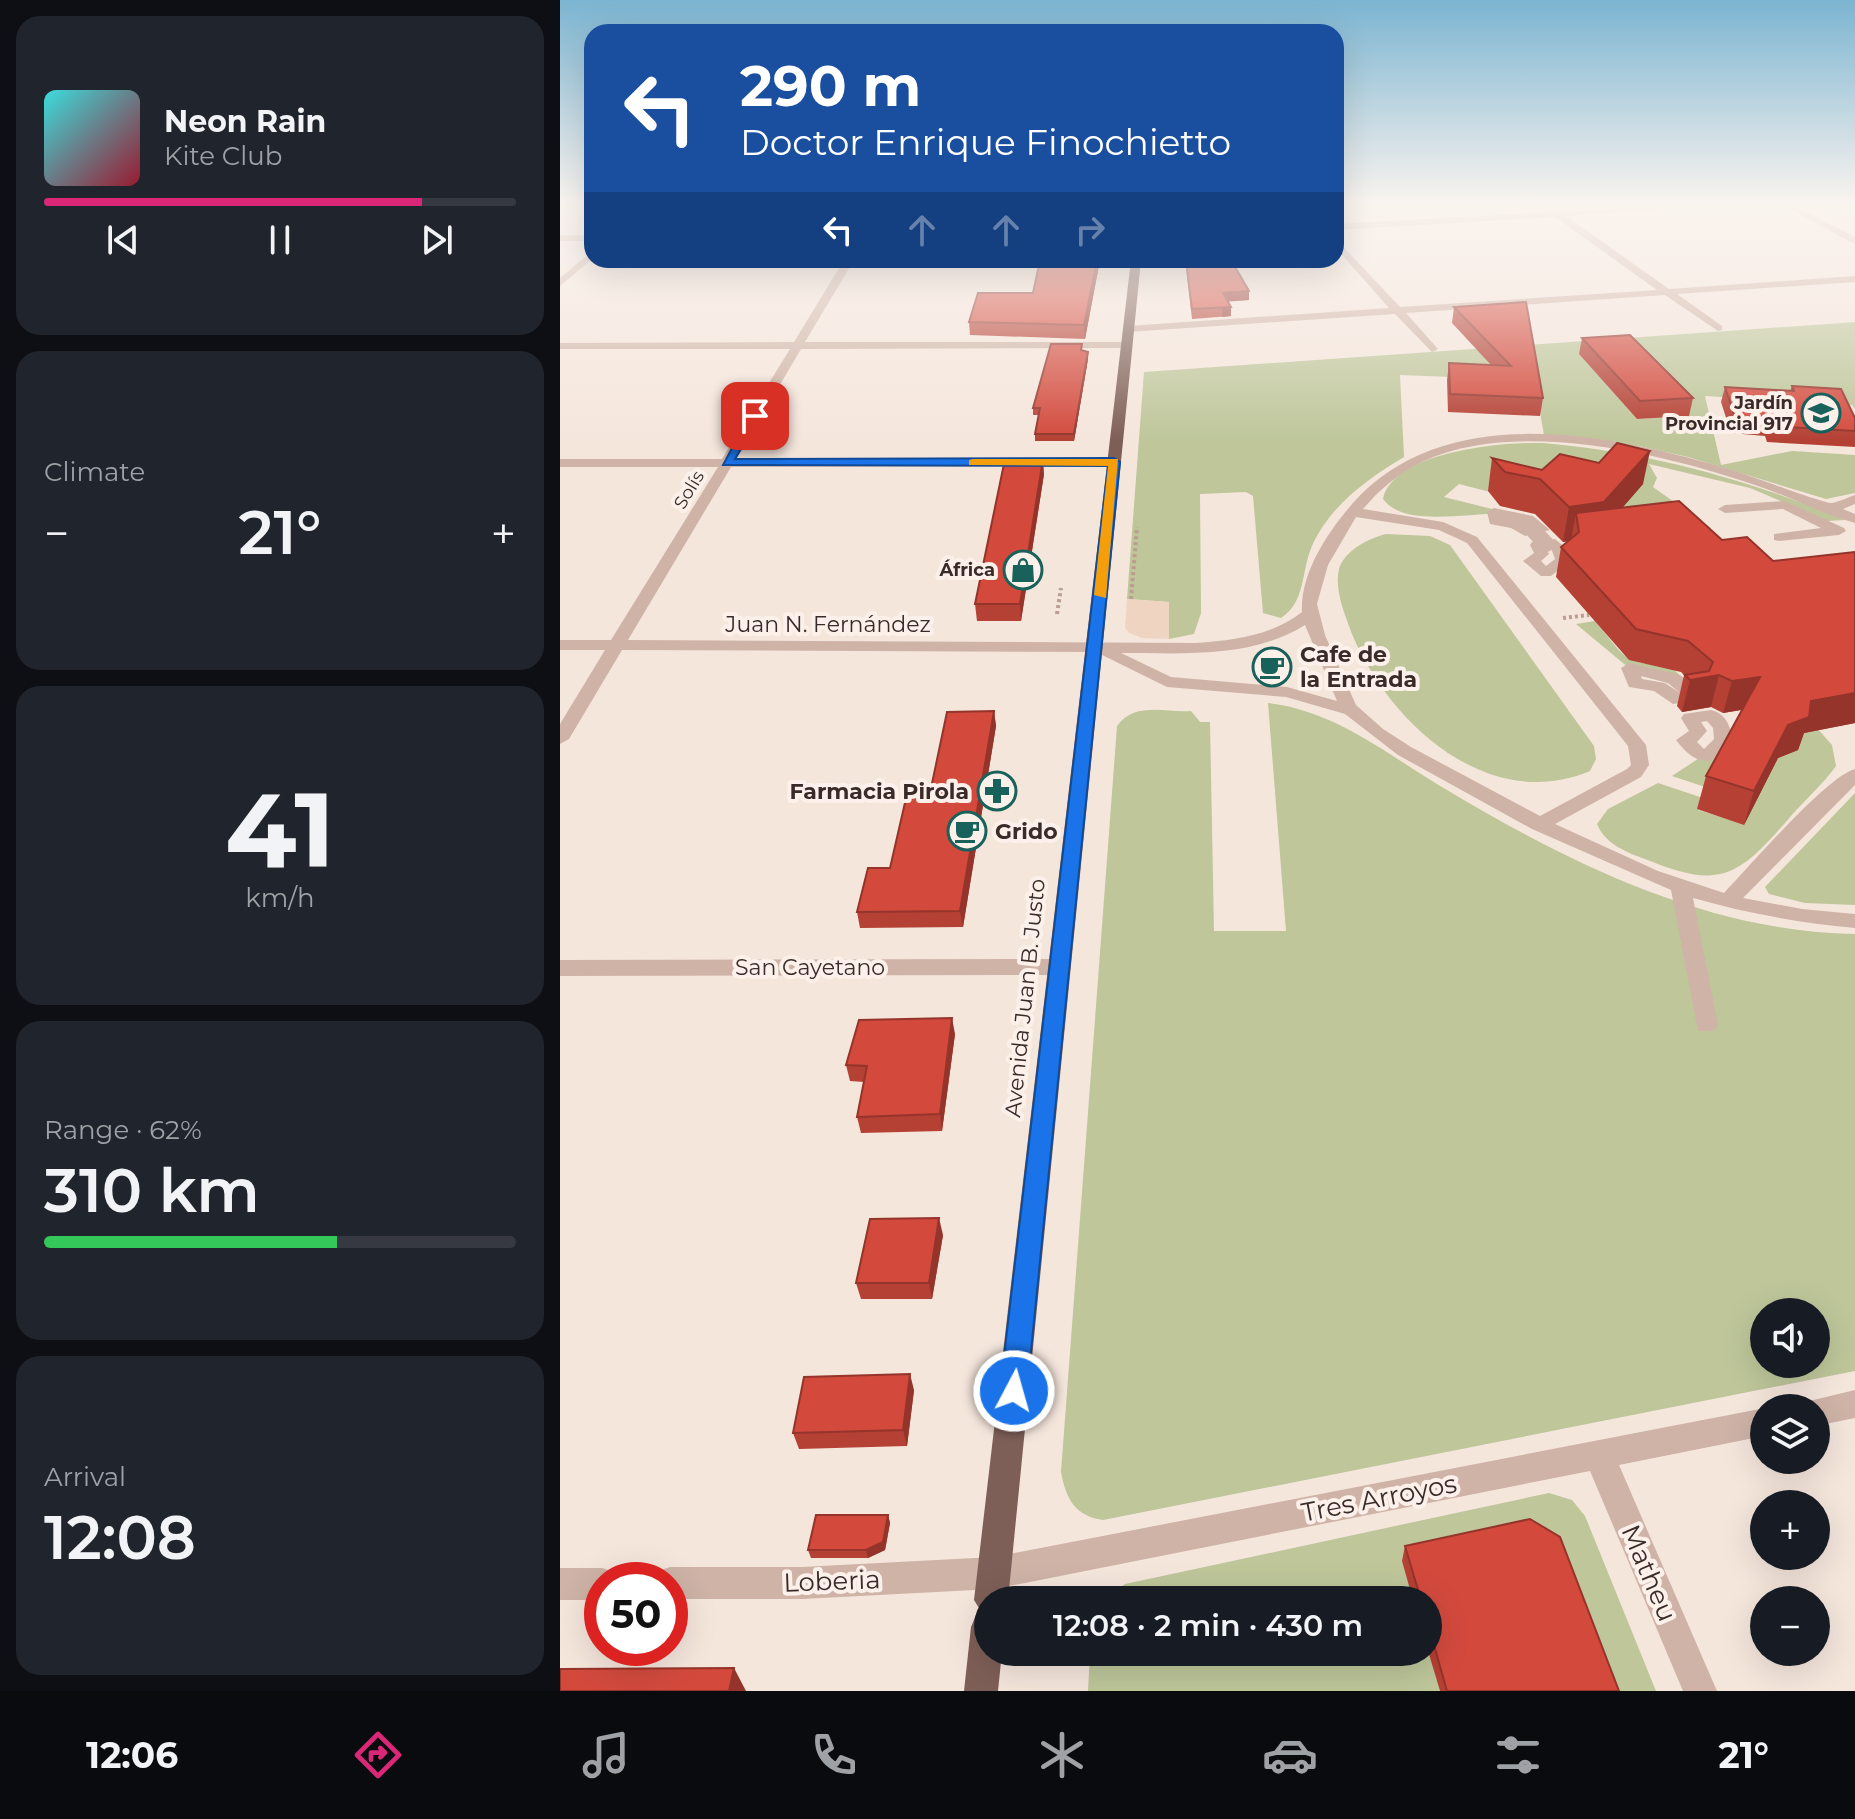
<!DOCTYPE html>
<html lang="en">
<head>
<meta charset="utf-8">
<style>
	body { margin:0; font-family:Montserrat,sans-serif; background:#20242c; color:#f1f3f6; height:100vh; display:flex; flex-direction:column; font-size:30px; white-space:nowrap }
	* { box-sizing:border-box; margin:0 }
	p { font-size:26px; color:#9ea1a6 }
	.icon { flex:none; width:44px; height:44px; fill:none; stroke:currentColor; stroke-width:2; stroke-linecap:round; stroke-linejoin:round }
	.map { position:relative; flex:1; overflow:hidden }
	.panel { display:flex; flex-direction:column; gap:16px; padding:16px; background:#0d0f14; width:560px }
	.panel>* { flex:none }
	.banner { position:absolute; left:24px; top:24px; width:760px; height:244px; border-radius:24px; box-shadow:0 8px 32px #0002; background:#1a4fa0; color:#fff; overflow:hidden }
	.tools { position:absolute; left:1190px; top:1298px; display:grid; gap:16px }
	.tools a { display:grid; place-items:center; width:80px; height:80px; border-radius:50%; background:#171b24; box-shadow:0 8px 32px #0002; font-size:40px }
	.speed { position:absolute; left:24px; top:1562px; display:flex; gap:16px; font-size:40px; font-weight:700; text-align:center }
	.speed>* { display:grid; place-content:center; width:104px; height:104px; border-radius:50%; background:#171b24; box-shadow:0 8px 32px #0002; line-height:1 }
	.speed .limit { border:12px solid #d22; background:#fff; color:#111 }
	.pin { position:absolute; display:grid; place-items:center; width:68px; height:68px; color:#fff; margin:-34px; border-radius:16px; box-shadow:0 4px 12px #0006 }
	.me { position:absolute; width:88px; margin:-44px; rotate:6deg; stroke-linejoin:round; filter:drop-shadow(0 0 6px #0008) }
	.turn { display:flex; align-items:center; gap:28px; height:168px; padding:0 24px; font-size:36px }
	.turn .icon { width:104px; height:104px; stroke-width:2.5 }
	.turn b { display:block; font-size:56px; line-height:68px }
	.lanes { display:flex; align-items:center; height:76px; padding:0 24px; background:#0003; justify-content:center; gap:40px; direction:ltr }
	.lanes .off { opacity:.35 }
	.big { font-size:60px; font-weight:600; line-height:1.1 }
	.panel .card { flex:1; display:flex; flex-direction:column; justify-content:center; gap:12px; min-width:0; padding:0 28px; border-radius:24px; background:#20242c }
	.panel .dial { align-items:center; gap:0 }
	.dial b { font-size:104px; line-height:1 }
	.song { display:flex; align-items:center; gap:24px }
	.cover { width:96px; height:96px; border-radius:12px; background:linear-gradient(135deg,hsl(180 70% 55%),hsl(350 70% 35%)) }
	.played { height:8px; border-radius:4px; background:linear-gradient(90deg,#db2777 80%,#363941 80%) }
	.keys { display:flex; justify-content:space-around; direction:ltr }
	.heat { display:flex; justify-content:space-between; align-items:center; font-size:44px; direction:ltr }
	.charge { height:12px; border-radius:6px; background:linear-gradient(90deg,#34c759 62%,#363941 0) }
	.trip { position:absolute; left:414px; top:1586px; width:468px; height:80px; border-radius:40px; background:#171b24; box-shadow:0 8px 32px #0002; font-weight:600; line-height:80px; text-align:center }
	.tab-bar { display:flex; height:128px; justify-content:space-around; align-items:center; background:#090b0e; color:#9ea1a6 }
	.tab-bar .icon { width:56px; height:56px }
	.tab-bar .on { color:#db2777 }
	.tab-bar b { font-size:36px; color:#f1f3f6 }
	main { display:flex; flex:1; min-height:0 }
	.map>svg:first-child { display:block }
	.green { fill:#bec69a; fill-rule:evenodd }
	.plaza { fill:#efd4c2 }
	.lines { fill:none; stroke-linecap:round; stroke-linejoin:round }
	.path { stroke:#bb9c91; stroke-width:4; stroke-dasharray:3 3; stroke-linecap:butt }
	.minor { fill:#cfb3a7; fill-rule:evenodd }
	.major { fill:#7e5f57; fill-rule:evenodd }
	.minor-bridge { stroke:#cfb3a7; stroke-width:16 }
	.wall { fill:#b54034 }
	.shaded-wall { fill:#94342b }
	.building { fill:#d34a3d; stroke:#94342b; stroke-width:2 }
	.route { fill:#1a73e8; stroke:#114b97; stroke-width:2 }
	.slow { fill:#f59e0b }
	.labels { text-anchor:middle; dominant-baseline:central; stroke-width:8; stroke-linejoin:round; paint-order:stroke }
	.far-poi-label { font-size:18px; font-weight:bold; fill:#3a2b28; stroke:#fcf1ea; text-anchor:end }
	.far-street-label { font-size:18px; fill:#3a2b28; stroke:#fcf1ea }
	.street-label { font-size:22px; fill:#3a2b28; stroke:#fcf1ea }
	.poi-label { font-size:22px; font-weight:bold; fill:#3a2b28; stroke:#fcf1ea; text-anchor:start }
	.near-street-label { font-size:26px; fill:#3a2b28; stroke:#fcf1ea }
</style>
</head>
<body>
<main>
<section class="panel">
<div class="card">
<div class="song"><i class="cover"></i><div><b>Neon Rain</b><p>Kite Club</p></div></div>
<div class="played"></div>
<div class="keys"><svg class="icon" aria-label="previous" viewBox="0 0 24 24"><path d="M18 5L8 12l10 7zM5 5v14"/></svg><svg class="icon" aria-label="pause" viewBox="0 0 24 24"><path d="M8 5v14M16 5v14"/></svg><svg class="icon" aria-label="next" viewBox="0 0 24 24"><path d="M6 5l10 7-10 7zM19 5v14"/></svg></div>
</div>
<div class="card"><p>Climate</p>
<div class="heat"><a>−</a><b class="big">21°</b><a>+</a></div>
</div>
<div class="card dial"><b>41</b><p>km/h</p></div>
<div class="card"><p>Range · 62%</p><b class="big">310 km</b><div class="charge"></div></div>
<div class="card"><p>Arrival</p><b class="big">12:08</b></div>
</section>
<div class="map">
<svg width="1295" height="1691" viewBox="0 0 1295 1691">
	<rect width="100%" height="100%" fill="#f5e6dc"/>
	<!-- green -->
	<g class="green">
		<path d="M1295,322V409L1292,405L1145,396L1161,465L1232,451L1295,455V493L1266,499L1128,457L1079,446L984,435L975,384L966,380L840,375L844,457C808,478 769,507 752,546C741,571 746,602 721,618L703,613L693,496L686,492L640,494L641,613L634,634L609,639V602L567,599L584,372ZM1020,355L1128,416L1077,419Z"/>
		<path d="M983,443C1087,452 1188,479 1285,520L1267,521L1190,488L1089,464L1097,478L1093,487L1151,528L977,504L899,484L884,497L952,514C917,510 845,530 823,499C834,451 943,442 983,443Z"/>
		<path d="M826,534L870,536L890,545L1034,746L1036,759L1030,771C928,814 829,723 792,634C785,615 774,590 779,569C784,551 809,538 826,534Z"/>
		<path d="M1035,621C1062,652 1063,668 1108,663L1138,695L1069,668L1016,624Z"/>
		<path d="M708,703C777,711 829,756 887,790C1009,863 1148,932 1295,934V1371L543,1520C515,1516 506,1499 501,1472L557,726C575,701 606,713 631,711L640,722H650L654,931H726ZM1204,1312H1256V1364H1204Z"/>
		<path d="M1249,719L1272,745L1276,766C1263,784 1245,800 1231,816C1179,876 1162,891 1085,859C1066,852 1045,844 1037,824L1048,809L1098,783L1143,798L1138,810L1184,824L1220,753L1235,751Z"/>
		<path d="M1174,735L1145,787L1112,776Z"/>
		<path d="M1295,793V905L1245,903L1209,894L1205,887Z"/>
		<path d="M989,1493L1012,1500L1025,1516L1096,1691H1048L995,1553L853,1600H543L565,1584Z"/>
		<path d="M868,1650L880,1691H528L530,1652Z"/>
	</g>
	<!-- plaza -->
	<path class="plaza" d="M567,599L609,602V639L582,638L569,633L565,628Z"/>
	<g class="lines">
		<!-- path -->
		<g class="path">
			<path d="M571,599L577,527"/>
			<path d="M497,614L501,588"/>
			<path d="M1003,618L1029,615"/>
		</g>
		<!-- minor -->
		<g class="minor">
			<path d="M1117,205H1160L1006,216L1109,289L1295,276V282L1117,294L1162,326V330L1158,331L1105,295L846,313L878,349L872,352L835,314L568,332L563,329L568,326L829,308L776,248V239L840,307L1097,290L995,217L776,230V224Z"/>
			<path d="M1222,205H1232L1295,237V244Z"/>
			<rect x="0" y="235" width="32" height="6"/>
			<path d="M32,251V259L0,286V278Z"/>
			<path d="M284,260H294L245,342H566L572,345L566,348L241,349L176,459L554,458L561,462L554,466L171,467L68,640L636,643C674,640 711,636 742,612C740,573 768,532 792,504C886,397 1055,435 1175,471C1189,475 1265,504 1272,503C1279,502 1288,497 1295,495V504L1283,509L1295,514V523C1262,514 1231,497 1198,486C1105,454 958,418 864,461C840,472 820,489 803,509L883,522L917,537L1086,745L1089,765L1081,777L995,824L1098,871L1164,893C1188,868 1267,776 1295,769V785L1183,898L1242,909L1295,914V928C1239,923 1186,913 1133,898L1158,1025L1154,1031H1138L1111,890L972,829L838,755L785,714L726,697L607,687L536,652L62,650L9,739L0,744V724L45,650H0V640H51L158,467H0V459H162L230,349H0V343L234,342ZM796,517L879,530L907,543L1068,746L1071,765L1067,769L980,816L851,747L823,729L796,705L765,635L757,604L768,565ZM745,625L777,701L727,687L611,677L561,653C622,653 691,659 745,625Z"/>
			<path d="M1225,501L1284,528L1286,531L1279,535L1219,541L1214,540V534L1261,528L1223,509L1165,513L1158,509L1165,505Z"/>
			<path d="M934,508L973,516L990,530L965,536L951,528L930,524L927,512Z"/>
			<path d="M995,539L1007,549L1011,560L991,576H981L963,561L974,553L970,545L972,542ZM986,548H991L995,559L986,566L981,561L989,554Z"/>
			<path d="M1069,663L1120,675L1143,696L1140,700L1113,704L1094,691L1069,687L1061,668ZM1081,676L1108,683L1120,693L1105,683L1082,679Z"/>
			<path d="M1151,710C1165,713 1171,726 1172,739C1154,770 1136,766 1116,740L1129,731L1121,718L1124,714ZM1147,721L1153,728L1154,739L1144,749L1137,742L1147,731L1141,722Z"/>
			<path d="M500,959L508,962L511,967L508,972L500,975L0,976V960Z"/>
			<path d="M1295,1390V1418L1256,1426V1408H1243L1245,1402Z"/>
			<path d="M1205,1408L1204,1436L1059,1465L1157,1691H1123L1030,1471L434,1589L242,1599H110V1580H95L98,1571L110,1567H242L434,1557Z"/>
			<path d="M0,1568H42L54,1572L57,1580H42V1600H0Z"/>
		</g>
		<!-- major -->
		<path class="major" d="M571,260H581L448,1600H428V1652H442L438,1691H404L411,1627L416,1615L422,1613L414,1600Z"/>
		<!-- minor-bridge -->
		<path class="minor-bridge" d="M974,531L986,544"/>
	</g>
	<!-- wall -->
	<g class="wall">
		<path d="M540,260L525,339L410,335L409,322L473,293Z"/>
		<path d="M625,260H671L689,300L668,301L671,307V316L632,319Z"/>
		<path d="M894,307L983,398L980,416L888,412L887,380L889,363L931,365L892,323Z"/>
		<path d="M1022,338L1133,398L1129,416L1077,419L1019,354Z"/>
		<path d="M523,351L528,352V359L514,441H475V434L479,415H473V408Z"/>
		<path d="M1232,386L1295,418V447L1207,442L1205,436L1171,433L1161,402L1165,387L1230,391Z"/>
		<path d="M932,458L982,470L1083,484L1062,508L1162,540L1213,561L1295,552V723L1244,733L1238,750L1218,758L1184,825L1137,809L1146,776L1182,710L1163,713L1151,707L1122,712L1117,706L1124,675L1121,672L1069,660L996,577L1001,547L1009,541L1003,542L975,514L940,506L928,491Z"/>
		<path d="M484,474L461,621H417L415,604Z"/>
		<path d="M434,711L436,726L403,927L300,928L297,912L330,868L370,793Z"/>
		<path d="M395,1034L382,1131L301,1133L297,1117L304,1082L290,1081L286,1065Z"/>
		<path d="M383,1235L372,1299H301L296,1283Z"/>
		<path d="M354,1390L347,1446L239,1449L233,1433Z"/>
		<path d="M328,1515L330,1523L325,1550L308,1558H251L248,1550Z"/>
		<path d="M845,1546L1059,1691H880L868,1651V1600H853L842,1561Z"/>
	</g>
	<!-- shaded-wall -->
	<g class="shaded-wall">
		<path d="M537,260H540L525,339L524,325Z"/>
		<path d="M689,291V300L663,302V293Z"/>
		<path d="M662,307H671V316L662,317Z"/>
		<path d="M528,352V359L514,441V434Z"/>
		<path d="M1090,451L1083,484L1037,537L1019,532L1016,513L1011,540L1003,542L1009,507Z"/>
		<path d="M483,459L484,474L461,621L460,604Z"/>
		<path d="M1159,675L1151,707L1122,712L1130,680Z"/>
		<path d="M1200,677L1191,708L1163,713L1172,681Z"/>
		<path d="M1295,693V723L1244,733L1238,750L1218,758L1184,825L1194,791L1228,725L1251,701Z"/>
		<path d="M434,711L436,726L403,927L400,911Z"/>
		<path d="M392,1018L395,1034L382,1131L380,1114Z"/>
		<path d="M379,1218L383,1235L372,1299L369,1283Z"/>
		<path d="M350,1374L354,1390L347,1446L343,1430Z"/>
		<path d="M328,1515L330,1523L325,1550L308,1558L306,1550Z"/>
		<path d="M174,1668L186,1691H169Z"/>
	</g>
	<!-- building -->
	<g class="building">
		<path d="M480,260H537L524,325L409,322L418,293H473Z"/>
		<path d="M626,260H671L689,291L663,293L671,307L632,309Z"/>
		<path d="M966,302L983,398L890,394L889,363L951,366L894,307Z"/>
		<path d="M1070,335L1133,398L1080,401L1022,338Z"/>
		<path d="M491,344H522L521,350L528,352L514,434H475L480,408H473Z"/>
		<path d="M1232,386L1281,389L1295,418V431L1211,426L1210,420L1175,417L1165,387L1234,391Z"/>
		<path d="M1057,443L1090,451L1044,502L1009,507L980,479L945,472L932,458L982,470L1000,454L1039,463Z"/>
		<path d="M445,459H483L460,604H415Z"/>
		<path d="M1119,501L1162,540L1187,537L1213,561L1295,552V693L1251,701L1249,717L1228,725L1194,791L1146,776L1200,677L1172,681L1159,675L1130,680L1125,675L1149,671L1153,662L1128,641L1076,629L1001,547L1019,532L1016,513Z"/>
		<path d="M434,711L400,911L297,912L308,868H330L347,794L370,793L387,712Z"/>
		<path d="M392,1018L380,1114L297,1117L307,1066L286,1065L299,1020Z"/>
		<path d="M379,1218L369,1283H296L310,1219Z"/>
		<path d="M350,1374L343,1430L233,1433L244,1377Z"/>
		<path d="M256,1515H328L323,1542L306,1550H248Z"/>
		<path d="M970,1519L1000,1537L1059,1691H887L868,1624V1600H861L845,1546Z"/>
		<path d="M174,1668L169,1691H0V1669Z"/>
	</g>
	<!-- sky -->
	<linearGradient id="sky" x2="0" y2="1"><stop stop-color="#7bb4d1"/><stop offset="0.46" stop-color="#faf4ef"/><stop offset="1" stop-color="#faf4ef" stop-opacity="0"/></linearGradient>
	<rect width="1295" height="441" fill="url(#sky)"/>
	<!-- route -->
	<path class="route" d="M191,413L201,416L175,459L554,458L560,462L467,1391L463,1400L454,1404L444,1400L440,1391L548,466L163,465Z"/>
	<!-- slow -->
	<path class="slow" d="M413,459H558L546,598L534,595L548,466L409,465V460Z"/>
	<!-- icons -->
	<defs>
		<symbol id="school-ring" viewBox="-11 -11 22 22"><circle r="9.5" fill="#fcf1ea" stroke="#19615b" stroke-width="1.5"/><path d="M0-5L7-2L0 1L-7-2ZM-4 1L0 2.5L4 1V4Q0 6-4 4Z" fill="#19615b"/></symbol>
		<symbol id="shop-ring" viewBox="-11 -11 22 22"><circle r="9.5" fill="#fcf1ea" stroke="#19615b" stroke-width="1.5"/><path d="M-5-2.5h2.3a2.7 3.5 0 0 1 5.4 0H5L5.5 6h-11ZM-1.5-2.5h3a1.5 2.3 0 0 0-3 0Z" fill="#19615b"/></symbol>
		<symbol id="cafe-ring" viewBox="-11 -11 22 22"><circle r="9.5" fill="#fcf1ea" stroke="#19615b" stroke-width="1.5"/><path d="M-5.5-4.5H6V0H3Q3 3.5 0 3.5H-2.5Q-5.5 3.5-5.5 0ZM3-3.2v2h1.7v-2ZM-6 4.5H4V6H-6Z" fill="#19615b"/></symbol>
		<symbol id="pharmacy-ring" viewBox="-11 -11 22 22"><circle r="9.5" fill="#fcf1ea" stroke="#19615b" stroke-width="1.5"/><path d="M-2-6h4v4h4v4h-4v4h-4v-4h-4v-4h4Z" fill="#19615b"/></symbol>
	</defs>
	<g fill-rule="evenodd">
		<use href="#school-ring" x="1239" y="391" width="44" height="44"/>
		<use href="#shop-ring" x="441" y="548" width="44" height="44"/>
		<use href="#cafe-ring" x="690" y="645" width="44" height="44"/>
		<use href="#pharmacy-ring" x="415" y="769" width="44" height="44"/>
		<use href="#cafe-ring" x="385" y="809" width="44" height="44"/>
	</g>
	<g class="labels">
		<!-- far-poi labels -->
		<g class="far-poi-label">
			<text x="1233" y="403">Jardín<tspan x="1233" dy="21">Provincial 917</tspan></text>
			<text x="435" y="570">África</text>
		</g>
		<!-- far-street labels -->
		<g class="far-street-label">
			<text transform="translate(129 490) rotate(-59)">Solís</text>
		</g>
		<!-- street labels -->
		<g class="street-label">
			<text x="268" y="624">Juan N. Fernández</text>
			<text x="250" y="967">San Cayetano</text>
			<text transform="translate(465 998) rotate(-84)">Avenida Juan B. Justo</text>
		</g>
		<!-- poi labels -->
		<g class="poi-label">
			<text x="740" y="654">Cafe de<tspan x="740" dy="25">la Entrada</tspan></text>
			<text x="409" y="791" text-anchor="end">Farmacia Pirola</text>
			<text x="435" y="831">Grido</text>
		</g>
		<!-- near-street labels -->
		<g class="near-street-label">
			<text transform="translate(819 1498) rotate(-11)">Tres Arroyos</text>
			<text transform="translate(1089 1573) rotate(67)">Matheu</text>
			<text transform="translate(272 1581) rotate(-2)">Loberia</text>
		</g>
	</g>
</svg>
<div class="tools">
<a><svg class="icon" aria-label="sound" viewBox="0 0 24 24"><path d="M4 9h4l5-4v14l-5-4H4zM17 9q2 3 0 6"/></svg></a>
<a><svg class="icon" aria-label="layers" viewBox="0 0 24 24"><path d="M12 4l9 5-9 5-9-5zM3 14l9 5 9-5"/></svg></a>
<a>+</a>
<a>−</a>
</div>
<div class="speed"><div class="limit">50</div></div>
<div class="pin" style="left:195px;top:416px;background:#d93025"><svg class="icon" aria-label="arrive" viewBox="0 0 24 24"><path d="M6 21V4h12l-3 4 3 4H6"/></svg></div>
<svg class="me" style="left:454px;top:1391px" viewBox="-20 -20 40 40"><circle r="17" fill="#1a73e8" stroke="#fff" stroke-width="3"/><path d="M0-11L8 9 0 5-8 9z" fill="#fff"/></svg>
<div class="trip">12:08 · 2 min · 430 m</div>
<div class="banner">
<div class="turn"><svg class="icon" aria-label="left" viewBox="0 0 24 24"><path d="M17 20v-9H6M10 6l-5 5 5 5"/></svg><div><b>290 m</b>Doctor Enrique Finochietto</div></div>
<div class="lanes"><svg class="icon" aria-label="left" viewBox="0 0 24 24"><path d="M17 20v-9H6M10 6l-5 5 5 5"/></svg><svg class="icon off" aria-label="ahead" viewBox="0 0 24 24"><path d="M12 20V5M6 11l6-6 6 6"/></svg><svg class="icon off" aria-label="ahead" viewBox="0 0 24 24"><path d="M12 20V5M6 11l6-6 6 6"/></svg><svg class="icon off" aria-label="right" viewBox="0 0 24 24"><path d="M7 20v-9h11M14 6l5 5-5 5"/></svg></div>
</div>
</div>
</main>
<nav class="tab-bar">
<b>12:06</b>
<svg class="icon on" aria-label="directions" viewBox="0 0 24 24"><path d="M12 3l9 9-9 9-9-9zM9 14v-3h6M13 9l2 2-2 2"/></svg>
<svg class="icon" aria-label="music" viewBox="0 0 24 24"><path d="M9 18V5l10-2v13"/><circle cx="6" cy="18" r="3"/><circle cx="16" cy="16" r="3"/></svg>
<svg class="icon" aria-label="phone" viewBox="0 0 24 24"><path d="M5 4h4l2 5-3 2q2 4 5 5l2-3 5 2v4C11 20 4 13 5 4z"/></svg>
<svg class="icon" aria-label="climate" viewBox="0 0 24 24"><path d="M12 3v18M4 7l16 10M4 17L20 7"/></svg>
<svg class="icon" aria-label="car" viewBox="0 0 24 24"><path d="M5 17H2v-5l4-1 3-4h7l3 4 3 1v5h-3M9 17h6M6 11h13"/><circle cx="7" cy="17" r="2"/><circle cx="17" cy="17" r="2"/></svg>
<svg class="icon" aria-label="filters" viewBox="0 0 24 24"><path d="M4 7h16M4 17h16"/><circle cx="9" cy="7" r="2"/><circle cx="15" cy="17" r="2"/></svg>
<b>21°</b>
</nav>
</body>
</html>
